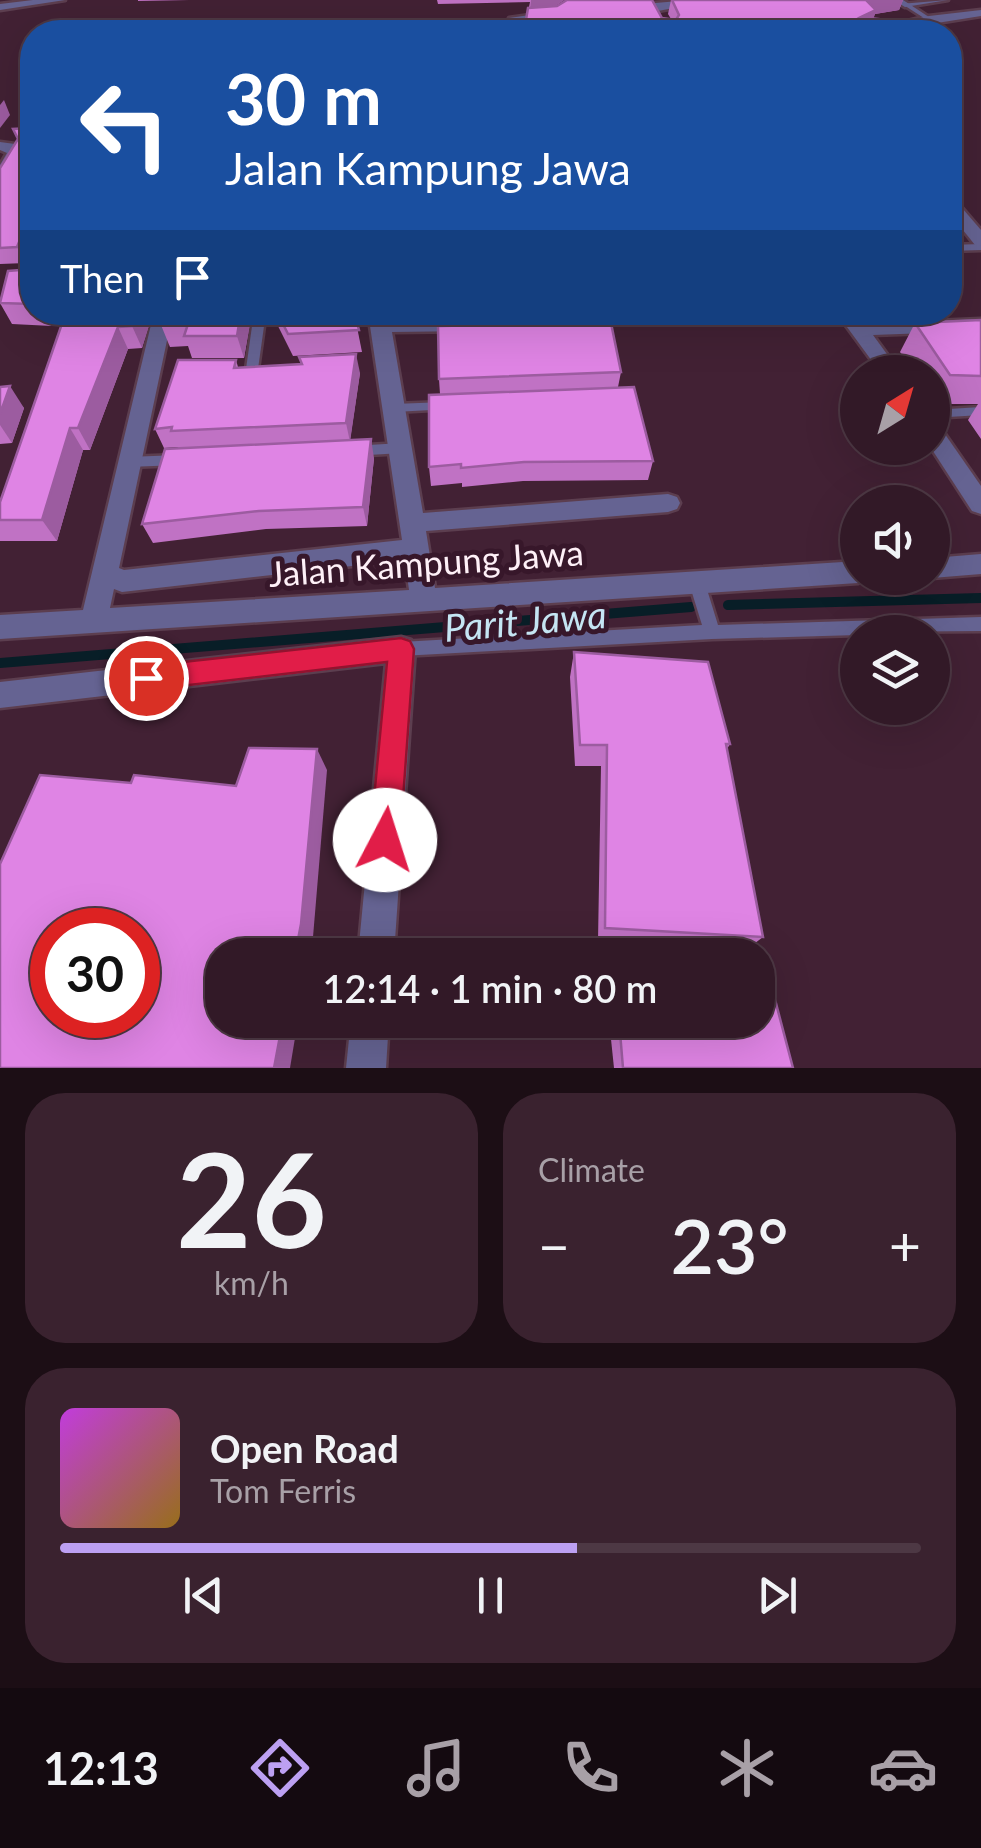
<!DOCTYPE html>
<html lang="en">
<head>
<meta charset="utf-8">
<style>
	body { margin:0; font-family:Lato,sans-serif; background:#3a222f; color:#f1f3f6; height:100vh; display:flex; flex-direction:column; font-size:38px; white-space:nowrap }
	* { box-sizing:border-box; margin:0 }
	p { font-size:32px; color:#a8a0a7 }
	.icon { flex:none; width:55px; height:55px; fill:none; stroke:currentColor; stroke-width:2; stroke-linecap:round; stroke-linejoin:round }
	.map { position:relative; height:1068px; overflow:hidden }
	.side { display:flex; flex-direction:column; gap:25px; padding:25px; background:#1c0e15; flex:1 }
	.side>* { flex:none }
	.banner { position:absolute; left:20px; top:20px; width:942px; height:305px; border-radius:40px; box-shadow:0 10px 40px #0002,0 0 0 2px #4d3844; background:#1a4fa0; color:#fff; overflow:hidden }
	.needle { width:65px; rotate:37deg }
	.buttons { position:absolute; left:840px; top:355px; display:grid; gap:20px }
	.buttons a { display:grid; place-items:center; width:110px; height:110px; border-radius:50%; background:#321927; box-shadow:0 10px 40px #0002,0 0 0 2px #4d3844; font-size:50px }
	.speed { position:absolute; left:30px; top:908px; display:flex; gap:20px; font-size:50px; font-weight:700; text-align:center }
	.speed>* { display:grid; place-content:center; width:130px; height:130px; border-radius:50%; background:#321927; box-shadow:0 10px 40px #0002,0 0 0 2px #4d3844; line-height:1 }
	.speed .limit { border:15px solid #d22; background:#fff; color:#111 }
	.pin { position:absolute; display:grid; place-items:center; width:85px; height:85px; color:#fff; margin:-42px; border:5px solid #fff; border-radius:50%; box-shadow:0 2px 10px #0007 }
	.me { position:absolute; width:110px; margin:-55px; rotate:5deg; stroke-linejoin:round; filter:drop-shadow(0 0 8px #0008) }
	.turn { display:flex; align-items:center; gap:35px; height:210px; padding:0 40px; font-size:45px }
	.turn .icon { width:130px; height:130px; stroke-width:2.5 }
	.turn b { display:block; font-size:70px; line-height:85px }
	.then { display:flex; align-items:center; height:95px; padding:0 40px; background:#0003; gap:20px; font-size:38px }
	.big { font-size:75px; font-weight:600; line-height:1.1 }
	.side .widget { flex:1; display:flex; flex-direction:column; justify-content:center; gap:15px; min-width:0; padding:0 35px; border-radius:40px; background:#3a222f }
	.side .dial { align-items:center; gap:0 }
	.dial b { font-size:130px; line-height:1 }
	.song { display:flex; align-items:center; gap:30px }
	.cover { width:120px; height:120px; border-radius:15px; background:linear-gradient(135deg,hsl(290 70% 55%),hsl(40 70% 35%)) }
	.played { height:10px; border-radius:5px; background:linear-gradient(90deg,#bca0f2 60%,#4d3844 60%) }
	.keys { display:flex; justify-content:space-around; direction:ltr }
	.heat { display:flex; justify-content:space-between; align-items:center; font-size:55px; direction:ltr }
	.side .tiles { flex:1; display:grid; gap:25px; grid-template-columns:1fr 1fr }
	.widget:last-child { grid-column:span 2 }
	.trip { position:absolute; left:205px; top:938px; width:570px; height:100px; border-radius:40px; background:#321927; box-shadow:0 10px 40px #0002,0 0 0 2px #4d3844; font-weight:600; line-height:100px; text-align:center }
	.menu { display:flex; height:160px; justify-content:space-around; align-items:center; background:#140a10; color:#a8a0a7 }
	.menu .icon { width:70px; height:70px }
	.menu .current { color:#bca0f2 }
	.menu b { font-size:45px; color:#f1f3f6 }
	.map>svg:first-child { display:block }
	.lines { fill:none; stroke-linecap:round; stroke-linejoin:round }
	.stream { stroke:#081e27; stroke-width:10 }
	.lane-casing { stroke:#5c3e4f; stroke-width:5 }
	.street-casing { stroke:#5c3e4f; stroke-width:5 }
	.lane { fill:#656392; fill-rule:evenodd }
	.street { fill:#656392; fill-rule:evenodd }
	.wall { fill:#c072c4 }
	.shaded-wall { fill:#9c5ca0 }
	.building { fill:#df84e4; stroke:#9c5ca0; stroke-width:2.5; fill-rule:evenodd }
	.route { fill:#e11d48; stroke:#92132f; stroke-width:2.5 }
	.labels { text-anchor:middle; dominant-baseline:central; stroke-width:10; stroke-linejoin:round; paint-order:stroke }
	.street-label { font-size:35px; fill:#fef0f7; stroke:#37172a }
	.water-label { font-size:38px; font-style:italic; fill:#c5e5f3; stroke:#37172a }
</style>
</head>
<body>
<div class="map">
<svg width="981" height="1068" viewBox="0 0 981 1068">
	<rect width="100%" height="100%" fill="#422134"/>
	<g class="lines">
		<!-- stream -->
		<g class="stream">
			<path d="M728,605L981,598"/>
			<path d="M0,663L691,607"/>
		</g>
		<defs>
			<g id="lane">
				<path d="M896,0H903L932,19L927,20Z"/>
				<path d="M981,244V250L950,251V245Z"/>
				<path d="M254,312H266L258,369L252,373L246,369Z"/>
				<path d="M445,402L451,406L450,409L394,412L388,408L394,404Z"/>
				<path d="M981,407V415L932,418V410Z"/>
				<path d="M402,443L409,448L402,453L352,456L345,451L352,446Z"/>
				<path d="M179,455L186,460L179,465L128,467L121,462L128,457Z"/>
				<path d="M697,577L703,578L705,583L718,625L981,617V631L858,632V635L712,639L401,656L395,654L393,649L395,644L401,642L702,625L689,583L691,578Z"/>
			</g>
			<g id="street">
				<path d="M33,0H65L0,10V4Z"/>
				<path d="M690,0H716L658,11L621,6Z"/>
				<path d="M948,0L905,7L900,4Z"/>
				<path d="M981,10V16L880,32H860L929,16Z"/>
				<path d="M558,11L562,16L515,21L509,18Z"/>
				<path d="M950,94L959,100V106H950Z"/>
				<path d="M0,142L15,144L22,152L5,181L0,183V165L7,153L0,150Z"/>
				<path d="M950,199L956,201L981,230V246L975,245L950,214Z"/>
				<path d="M154,312H173L119,568L124,570L402,540L370,326V312H389L390,320L470,319L480,325L470,331L392,332L423,513L668,494L677,497L680,503L677,509L668,512L426,531L435,588L858,561V578H868L858,583L0,639V615L83,610ZM405,560L409,590L110,608L114,589L122,592Z"/>
				<path d="M574,312H593L588,325C570,330 546,338 530,326L540,320L573,317Z"/>
				<path d="M836,312H855L864,324L981,319V331L873,335L900,372H880Z"/>
				<path d="M932,424L940,427L981,486V514L972,511L931,448Z"/>
				<path d="M981,554V574L932,578H929H932V558Z"/>
				<path d="M401,637L411,640L415,649L394,955H358L386,663L0,708V682Z"/>
				<path d="M351,1020H389L386,1068H346Z"/>
			</g>
		</defs>
		<!-- lane casing -->
		<use href="#lane" class="lane-casing"/>
		<!-- street casing -->
		<use href="#street" class="street-casing"/>
		<!-- lane -->
		<use href="#lane" class="lane"/>
		<!-- street -->
		<use href="#street" class="street"/>
	</g>
	<!-- wall -->
	<g class="wall">
		<path d="M138,0H189L138,1Z"/>
		<path d="M437,0H564L554,7L671,19L668,14L671,0H661H903L899,10L875,14L873,18L524,32L530,2L438,4Z"/>
		<path d="M32,128V245L26,263L0,264V168Z"/>
		<path d="M950,196L961,209L952,228H950Z"/>
		<path d="M32,269V312H59L52,326L12,324L0,303V301Z"/>
		<path d="M66,312H153L142,348L128,349L90,450H83L57,541H0V502Z"/>
		<path d="M252,312L244,358H192L188,346L170,347L161,325Z"/>
		<path d="M271,312H354L362,352L293,356Z"/>
		<path d="M981,320V439L968,420L978,404H933L932,372H914L900,352L915,323Z"/>
		<path d="M299,357L360,373L350,440L374,458L367,526L266,529L153,543L142,524L179,449L178,447L164,448L155,429L236,360L238,367L301,364Z"/>
		<path d="M621,372L618,387L653,461L648,480L523,481L462,487V483L431,486L429,467L440,394L439,379Z"/>
		<path d="M0,387L24,408L12,443L0,444Z"/>
		<path d="M574,652L730,744L727,749L763,937L746,950L598,941L601,766H575L570,677Z"/>
		<path d="M609,1020H758L793,1068H614Z"/>
	</g>
	<!-- shaded-wall -->
	<g class="shaded-wall">
		<path d="M531,0H564L552,8L530,11Z"/>
		<path d="M866,0H903L899,10L875,14L871,26L856,32Z"/>
		<path d="M4,100L10,115L0,128V105Z"/>
		<path d="M26,225L32,238V245L26,263L17,247Z"/>
		<path d="M45,312H59L52,326Z"/>
		<path d="M136,312H153L142,348L132,326Z"/>
		<path d="M241,312H252L244,358L237,336Z"/>
		<path d="M118,327L128,349L90,450L78,428Z"/>
		<path d="M356,354L360,373L350,442L346,423Z"/>
		<path d="M10,386L24,408L12,443L0,425V414Z"/>
		<path d="M70,428L83,450L57,541L42,520Z"/>
		<path d="M371,439L374,458L367,526L363,507Z"/>
		<path d="M317,749L327,770L313,937L310,955H295Z"/>
		<path d="M283,1020H298L290,1068H274Z"/>
	</g>
	<!-- building -->
	<g class="building">
		<path d="M567,0H652L662,18L676,20L679,15L672,0H869H866L876,10L861,17L886,20L898,32H524L528,8L557,6Z"/>
		<path d="M32,128V225H26L17,247L0,248V168L18,139L13,129Z"/>
		<path d="M950,196L961,209H950Z"/>
		<path d="M32,269V304L0,303L8,271Z"/>
		<path d="M66,312H136L132,326L118,327L78,428H70L42,520H0V502Z"/>
		<path d="M163,312H241L237,336H184L188,324L161,325Z"/>
		<path d="M277,312H354L359,330L288,334Z"/>
		<path d="M981,320V376L950,375L915,323Z"/>
		<path d="M611,323L621,372L439,379L438,326Z"/>
		<path d="M356,354L346,423L171,431L172,427L155,429L178,360H236L234,368L302,364L299,357Z"/>
		<path d="M10,386L0,414V387Z"/>
		<path d="M634,387L653,461L524,462L461,468V464L429,467V395Z"/>
		<path d="M371,439L363,507L259,511L142,524L165,449Z"/>
		<path d="M574,652L708,662L730,744H726L763,937L605,928L607,745H580Z"/>
		<path d="M249,748L317,749L301,924L295,955H222V1020H283L274,1068H0V864L40,775L131,783L134,775L236,786ZM52,930H138V1015H52Z"/>
		<path d="M758,991L773,992L793,1068H623L619,1020H758Z"/>
	</g>
	<!-- route -->
	<path class="route" d="M401,638L410,641L414,649L400,840L396,851L385,855L375,851L370,840L387,662L146,690L136,687L133,678L136,670L146,666Z"/>
	<g class="labels">
		<!-- street labels -->
		<g class="street-label">
			<text transform="translate(426 562) rotate(-4)">Jalan Kampung Jawa</text>
		</g>
		<!-- water labels -->
		<g class="water-label">
			<text transform="translate(525 620) rotate(-5)">Parit Jawa</text>
		</g>
	</g>
</svg>
<div class="buttons">
<a><svg class="needle" viewBox="-14 -14 28 28"><path d="M0-13l5 13h-10z" fill="#e53935"/><path d="M0 13l5-13h-10z" fill="#a8a0a7"/></svg></a>
<a><svg class="icon" aria-label="sound" viewBox="0 0 24 24"><path d="M4 9h4l5-4v14l-5-4H4zM17 9q2 3 0 6"/></svg></a>
<a><svg class="icon" aria-label="layers" viewBox="0 0 24 24"><path d="M12 4l9 5-9 5-9-5zM3 14l9 5 9-5"/></svg></a>
</div>
<div class="speed"><div class="limit">30</div></div>
<div class="pin" style="left:146px;top:678px;background:#d93025"><svg class="icon" aria-label="arrive" viewBox="0 0 24 24"><path d="M6 21V4h12l-3 4 3 4H6"/></svg></div>
<svg class="me" style="left:385px;top:840px" viewBox="-20 -20 40 40"><circle r="19" fill="#fff"/><path d="M0-13L10 11 0 6-10 11z" fill="#e11d48"/></svg>
<div class="trip">12:14 · 1 min · 80 m</div>
<div class="banner">
<div class="turn"><svg class="icon" aria-label="left" viewBox="0 0 24 24"><path d="M17 20v-9H6M10 6l-5 5 5 5"/></svg><div><b>30 m</b>Jalan Kampung Jawa</div></div>
<div class="then">Then<svg class="icon" aria-label="arrive" viewBox="0 0 24 24"><path d="M6 21V4h12l-3 4 3 4H6"/></svg></div>
</div>
</div>
<section class="side">
<div class="tiles">
<div class="widget dial"><b>26</b><p>km/h</p></div>
<div class="widget"><p>Climate</p>
<div class="heat"><a>−</a><b class="big">23°</b><a>+</a></div>
</div>
<div class="widget">
<div class="song"><i class="cover"></i><div><b>Open Road</b><p>Tom Ferris</p></div></div>
<div class="played"></div>
<div class="keys"><svg class="icon" aria-label="previous" viewBox="0 0 24 24"><path d="M18 5L8 12l10 7zM5 5v14"/></svg><svg class="icon" aria-label="pause" viewBox="0 0 24 24"><path d="M8 5v14M16 5v14"/></svg><svg class="icon" aria-label="next" viewBox="0 0 24 24"><path d="M6 5l10 7-10 7zM19 5v14"/></svg></div>
</div>
</div>
</section>
<nav class="menu">
<b>12:13</b>
<svg class="icon current" aria-label="directions" viewBox="0 0 24 24"><path d="M12 3l9 9-9 9-9-9zM9 14v-3h6M13 9l2 2-2 2"/></svg>
<svg class="icon" aria-label="music" viewBox="0 0 24 24"><path d="M9 18V5l10-2v13"/><circle cx="6" cy="18" r="3"/><circle cx="16" cy="16" r="3"/></svg>
<svg class="icon" aria-label="phone" viewBox="0 0 24 24"><path d="M5 4h4l2 5-3 2q2 4 5 5l2-3 5 2v4C11 20 4 13 5 4z"/></svg>
<svg class="icon" aria-label="climate" viewBox="0 0 24 24"><path d="M12 3v18M4 7l16 10M4 17L20 7"/></svg>
<svg class="icon" aria-label="car" viewBox="0 0 24 24"><path d="M5 17H2v-5l4-1 3-4h7l3 4 3 1v5h-3M9 17h6M6 11h13"/><circle cx="7" cy="17" r="2"/><circle cx="17" cy="17" r="2"/></svg>
</nav>
</body>
</html>
